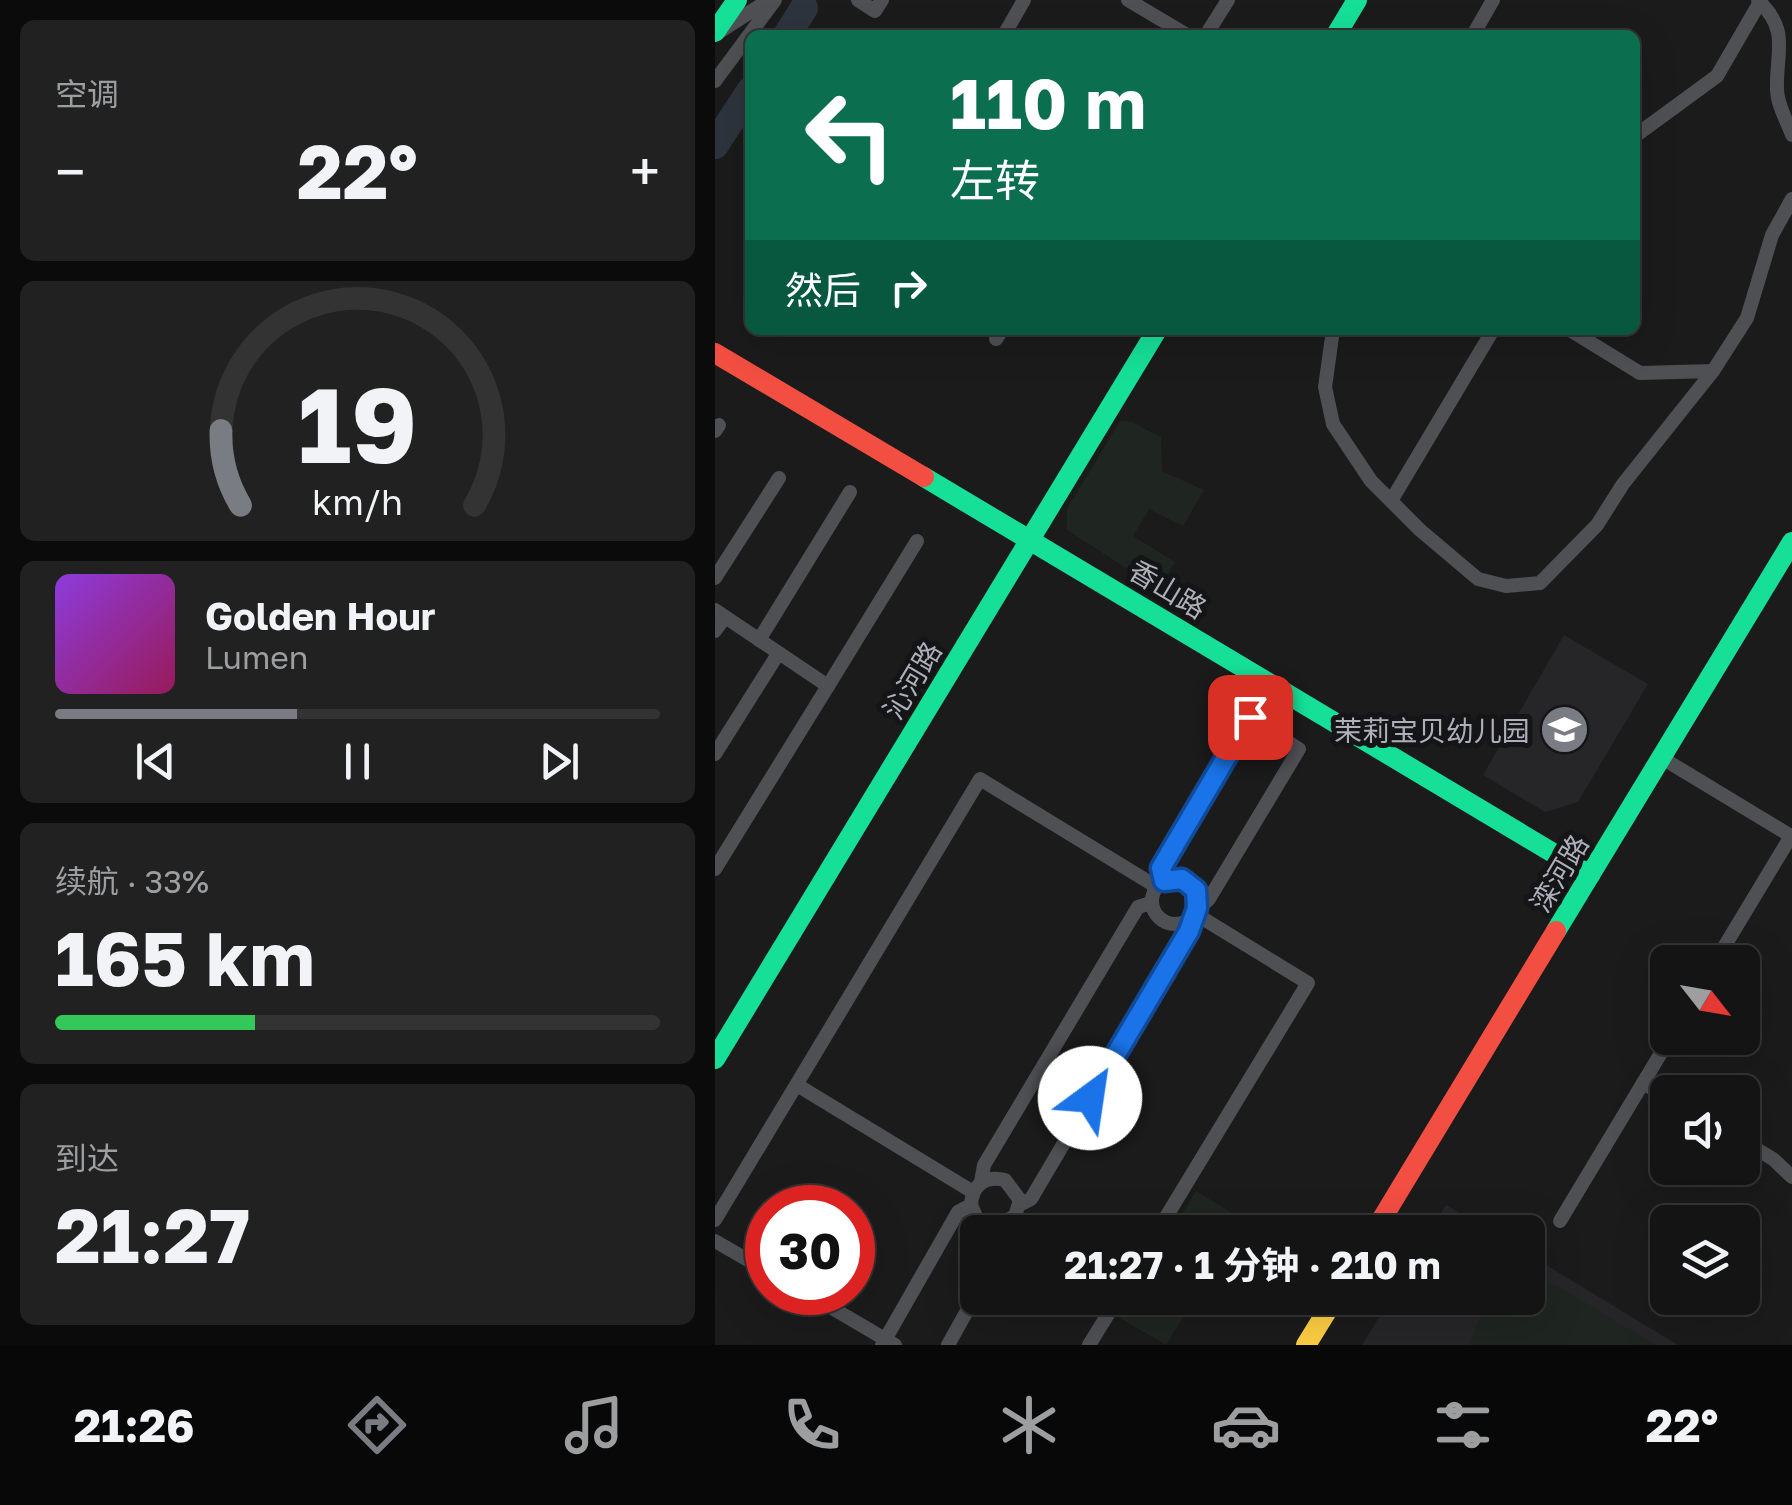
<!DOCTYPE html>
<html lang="zh">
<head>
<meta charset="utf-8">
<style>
	body { margin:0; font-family:"Golos Text","Noto Sans SC",sans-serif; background:#212122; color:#f1f3f6; height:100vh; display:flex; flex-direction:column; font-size:38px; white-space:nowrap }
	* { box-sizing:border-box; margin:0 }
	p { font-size:32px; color:#9d9ea0 }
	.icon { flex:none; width:55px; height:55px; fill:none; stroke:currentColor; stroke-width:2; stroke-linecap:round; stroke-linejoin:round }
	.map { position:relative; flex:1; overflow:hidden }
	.sheet { display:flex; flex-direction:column; gap:20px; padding:20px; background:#0b0b0b; width:715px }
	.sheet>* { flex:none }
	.hud { position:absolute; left:30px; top:30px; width:895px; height:305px; border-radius:15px; box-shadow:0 10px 40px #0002,0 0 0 2px #333334; background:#0b6e4f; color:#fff; overflow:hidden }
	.needle { width:65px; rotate:121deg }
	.tools { position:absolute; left:935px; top:945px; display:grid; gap:20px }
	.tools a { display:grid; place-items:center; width:110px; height:110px; border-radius:15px; background:#141414; box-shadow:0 10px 40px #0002,0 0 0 2px #333334; font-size:50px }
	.speed { position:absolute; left:30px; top:1185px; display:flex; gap:20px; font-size:50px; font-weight:700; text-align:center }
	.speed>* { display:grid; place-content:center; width:130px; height:130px; border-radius:50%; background:#141414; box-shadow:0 10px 40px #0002,0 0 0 2px #333334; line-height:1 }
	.speed .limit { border:15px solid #d22; background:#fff; color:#111 }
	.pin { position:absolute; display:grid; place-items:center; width:85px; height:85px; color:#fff; margin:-42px; border-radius:20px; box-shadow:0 5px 15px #0006 }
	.me { position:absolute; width:110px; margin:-55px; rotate:31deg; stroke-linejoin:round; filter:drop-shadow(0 0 8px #0008) }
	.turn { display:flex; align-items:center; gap:35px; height:210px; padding:0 40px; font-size:45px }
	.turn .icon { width:130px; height:130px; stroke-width:2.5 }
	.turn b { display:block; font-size:70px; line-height:85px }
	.then { display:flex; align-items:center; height:95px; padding:0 40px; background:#0003; gap:20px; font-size:38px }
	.big { font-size:75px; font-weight:700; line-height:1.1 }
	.sheet .card { flex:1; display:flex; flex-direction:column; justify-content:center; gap:15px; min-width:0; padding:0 35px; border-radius:15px; background:#212122 }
	.sheet .dial { align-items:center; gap:0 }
	.dial svg { height:260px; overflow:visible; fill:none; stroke:#333334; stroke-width:7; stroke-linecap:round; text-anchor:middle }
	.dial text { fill:#f1f3f6; stroke:none }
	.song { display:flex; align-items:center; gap:30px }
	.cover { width:120px; height:120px; border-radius:15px; background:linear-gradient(135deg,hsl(270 70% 55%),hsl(330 70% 35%)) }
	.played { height:10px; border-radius:5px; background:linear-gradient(90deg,#7a7c83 40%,#333334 40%) }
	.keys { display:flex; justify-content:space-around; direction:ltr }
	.heat { display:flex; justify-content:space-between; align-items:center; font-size:55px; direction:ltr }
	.charge { height:15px; border-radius:8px; background:linear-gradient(90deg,#34c759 33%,#333334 0) }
	.trip { position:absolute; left:245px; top:1215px; width:585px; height:100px; border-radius:15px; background:#141414; box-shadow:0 10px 40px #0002,0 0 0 2px #333334; font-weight:700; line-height:100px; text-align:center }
	.tabs { display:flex; height:160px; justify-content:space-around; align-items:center; background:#080808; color:#9d9ea0 }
	.tabs .icon { width:70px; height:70px }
	.tabs .on { color:#7a7c83 }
	.tabs b { font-size:45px; color:#f1f3f6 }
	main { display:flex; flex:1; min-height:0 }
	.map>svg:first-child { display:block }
	.built { fill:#262528 }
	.green { fill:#1f2521 }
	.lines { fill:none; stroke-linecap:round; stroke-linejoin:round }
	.river { stroke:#2e343d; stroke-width:28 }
	.street { stroke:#4f5054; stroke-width:14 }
	.fast { stroke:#16e098; stroke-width:20 }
	.slow { stroke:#ffcf43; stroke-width:20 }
	.jam { stroke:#f24e42; stroke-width:20 }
	.route-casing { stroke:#114b97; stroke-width:25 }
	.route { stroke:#1a73e8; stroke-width:18 }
	.labels { text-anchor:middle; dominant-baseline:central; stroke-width:10; stroke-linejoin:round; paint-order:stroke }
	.street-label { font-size:28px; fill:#adb0bb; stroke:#151517 }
	.poi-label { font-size:28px; fill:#adb0bb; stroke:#151517; text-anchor:end }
</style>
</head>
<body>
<main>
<section class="sheet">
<div class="card"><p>空调</p>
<div class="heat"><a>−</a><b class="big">22°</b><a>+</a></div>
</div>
<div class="card dial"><svg viewBox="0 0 100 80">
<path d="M14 69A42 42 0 1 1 86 69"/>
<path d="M14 69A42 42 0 0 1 8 46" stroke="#7a7c83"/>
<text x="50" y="56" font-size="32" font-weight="700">19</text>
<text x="50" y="72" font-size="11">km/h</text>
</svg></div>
<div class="card">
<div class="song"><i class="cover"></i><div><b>Golden Hour</b><p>Lumen</p></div></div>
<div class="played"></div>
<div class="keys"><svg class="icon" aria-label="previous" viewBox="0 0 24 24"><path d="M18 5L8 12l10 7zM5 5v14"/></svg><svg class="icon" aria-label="pause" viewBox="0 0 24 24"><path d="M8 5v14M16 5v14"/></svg><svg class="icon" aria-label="next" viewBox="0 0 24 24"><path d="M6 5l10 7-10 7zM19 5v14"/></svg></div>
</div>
<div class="card"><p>续航 · 33%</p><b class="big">165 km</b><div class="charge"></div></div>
<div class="card"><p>到达</p><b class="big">21:27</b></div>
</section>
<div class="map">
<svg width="1077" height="1345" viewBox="0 0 1077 1345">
	<rect width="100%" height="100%" fill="#1b1b1b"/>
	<!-- built -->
	<g class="built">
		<path d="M849,635L933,684L863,802L830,812L768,775Z"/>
		<path d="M731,1205L777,1232H715Z"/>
		<path d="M813,1254L963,1345H647L676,1298H812Z"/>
	</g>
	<!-- green -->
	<g class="green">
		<path d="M405,421L417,422L446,437L447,471L489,490L468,526L434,509L418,536L460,562L444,589L352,530V509Z"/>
		<path d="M481,1191L527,1219L519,1232H456Z"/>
		<path d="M823,1281L841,1285L940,1345H754L764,1320L781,1298H812L813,1284Z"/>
		<path d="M417,1298H480L451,1345L405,1318Z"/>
	</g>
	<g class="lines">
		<!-- river -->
		<g class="river">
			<path d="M72,35L89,8"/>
			<path d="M0,145L35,91"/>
		</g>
		<!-- street -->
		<g class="street">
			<path d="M143,0L160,11L167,0"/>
			<path d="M413,0L472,35"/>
			<path d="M1043,0C1075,31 1061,50 1062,89C1062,104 1072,121 1077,135"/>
			<path d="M4,32L54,0"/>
			<path d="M289,35L309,0"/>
			<path d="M491,35L513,0"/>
			<path d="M758,35L778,0"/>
			<path d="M0,81L60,0"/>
			<path d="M920,136L1002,76L1045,2"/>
			<path d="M618,330L610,387L618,424L656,481L705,530L763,579L791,586L825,583L882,525L908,484L998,371L1032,318L1057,235L1077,199"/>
			<path d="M855,330L925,373L998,371"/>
			<path d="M281,339L287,330"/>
			<path d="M0,431L4,425"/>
			<path d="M676,501L778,330"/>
			<path d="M0,578L64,478"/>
			<path d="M0,610L113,686L0,869"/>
			<path d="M0,631L10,617"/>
			<path d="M44,640L135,492"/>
			<path d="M113,686L202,541"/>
			<path d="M0,754L63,654"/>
			<path d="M947,758L1076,836L1000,962"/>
			<circle cx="460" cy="901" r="23"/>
			<path d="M82,1085L258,1192"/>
			<path d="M952,1097L928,1083L955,1038"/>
			<path d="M1028,1141L1058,1159L1077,1177"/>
			<path d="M266,1182L269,1165L423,907L436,903"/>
			<path d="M304,1205L316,1199L474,931L479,913L494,899L584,749L535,717L446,868L449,881"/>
			<path d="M300,1216L328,1232"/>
			<path d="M0,1220L265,779L442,887"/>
			<path d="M845,1221L928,1083"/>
			<path d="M442,1232L593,983L479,913"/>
			<path d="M0,1241L52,1271"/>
			<path d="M90,1292L180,1345"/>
			<path d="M167,1345L243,1212L256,1205C257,1185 271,1175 290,1180L305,1200L300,1216L278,1227L263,1221L256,1205"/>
			<path d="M233,1345L262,1293"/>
			<path d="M374,1345L403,1298"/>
		</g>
		<!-- fast -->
		<g class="fast">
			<path d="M0,32L22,0"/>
			<path d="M621,35L642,0"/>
			<path d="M209,477L875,875"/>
			<path d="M841,931L1077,542"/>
			<path d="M0,1059L442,330"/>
		</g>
		<!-- slow -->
		<path class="slow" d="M591,1345L620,1298"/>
		<!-- jam -->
		<g class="jam">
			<path d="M0,353L209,477"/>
			<path d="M659,1232L841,931"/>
		</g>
	</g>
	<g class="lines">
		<defs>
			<path id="route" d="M375,1098L474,931L482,908L481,890L467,879L449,881L446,868L535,717"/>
		</defs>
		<!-- route casing -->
		<use href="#route" class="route-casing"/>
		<!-- route -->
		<use href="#route" class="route"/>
	</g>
	<!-- icons -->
	<defs>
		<symbol id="school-disc" viewBox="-11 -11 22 22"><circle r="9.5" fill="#7a7c83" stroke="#151517"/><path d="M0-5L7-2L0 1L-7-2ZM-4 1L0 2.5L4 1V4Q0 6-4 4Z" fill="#fff"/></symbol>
	</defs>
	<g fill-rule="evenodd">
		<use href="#school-disc" x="822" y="702" width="55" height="55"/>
	</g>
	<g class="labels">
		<!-- street labels -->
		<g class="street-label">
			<text transform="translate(453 589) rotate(31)">香山路</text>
			<text transform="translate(197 680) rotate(-59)">沁河路</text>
			<text transform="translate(844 873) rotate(-59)">滦河路</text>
		</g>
		<!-- poi labels -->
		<g class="poi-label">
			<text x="815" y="730">茉莉宝贝幼儿园</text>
		</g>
	</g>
</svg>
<div class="tools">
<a><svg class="needle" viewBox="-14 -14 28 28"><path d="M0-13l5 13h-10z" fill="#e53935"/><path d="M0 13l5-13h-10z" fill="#9d9ea0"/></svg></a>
<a><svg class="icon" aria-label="sound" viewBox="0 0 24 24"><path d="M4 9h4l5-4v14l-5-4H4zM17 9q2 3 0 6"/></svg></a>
<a><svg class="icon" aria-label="layers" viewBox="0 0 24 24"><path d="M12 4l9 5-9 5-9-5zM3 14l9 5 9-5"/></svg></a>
</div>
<div class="speed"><div class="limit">30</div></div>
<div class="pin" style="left:535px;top:717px;background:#d93025"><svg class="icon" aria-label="arrive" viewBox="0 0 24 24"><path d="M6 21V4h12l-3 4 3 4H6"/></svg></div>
<svg class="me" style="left:375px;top:1098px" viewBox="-20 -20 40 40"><circle r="19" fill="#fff"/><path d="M0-13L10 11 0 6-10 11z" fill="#1a73e8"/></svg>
<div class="trip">21:27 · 1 分钟 · 210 m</div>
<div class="hud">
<div class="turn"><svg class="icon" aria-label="left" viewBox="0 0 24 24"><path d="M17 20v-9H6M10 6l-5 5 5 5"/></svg><div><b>110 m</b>左转</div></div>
<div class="then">然后<svg class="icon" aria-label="right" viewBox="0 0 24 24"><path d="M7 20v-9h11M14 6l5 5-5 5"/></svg></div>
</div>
</div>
</main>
<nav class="tabs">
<b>21:26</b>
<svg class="icon on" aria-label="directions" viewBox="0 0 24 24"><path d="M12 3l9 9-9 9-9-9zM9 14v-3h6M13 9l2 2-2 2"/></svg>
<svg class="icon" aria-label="music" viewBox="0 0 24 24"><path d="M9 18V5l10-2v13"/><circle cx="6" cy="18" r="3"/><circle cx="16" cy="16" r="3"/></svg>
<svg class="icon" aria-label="phone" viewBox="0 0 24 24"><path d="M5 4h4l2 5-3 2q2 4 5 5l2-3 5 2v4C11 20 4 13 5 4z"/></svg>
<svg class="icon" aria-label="climate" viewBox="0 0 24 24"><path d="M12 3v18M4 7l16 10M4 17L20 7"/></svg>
<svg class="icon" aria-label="car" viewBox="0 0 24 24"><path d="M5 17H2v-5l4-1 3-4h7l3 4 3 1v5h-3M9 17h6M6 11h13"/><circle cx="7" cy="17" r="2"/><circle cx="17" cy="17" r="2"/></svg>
<svg class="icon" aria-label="filters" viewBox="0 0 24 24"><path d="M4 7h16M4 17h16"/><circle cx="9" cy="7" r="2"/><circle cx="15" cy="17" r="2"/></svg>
<b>22°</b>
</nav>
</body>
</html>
